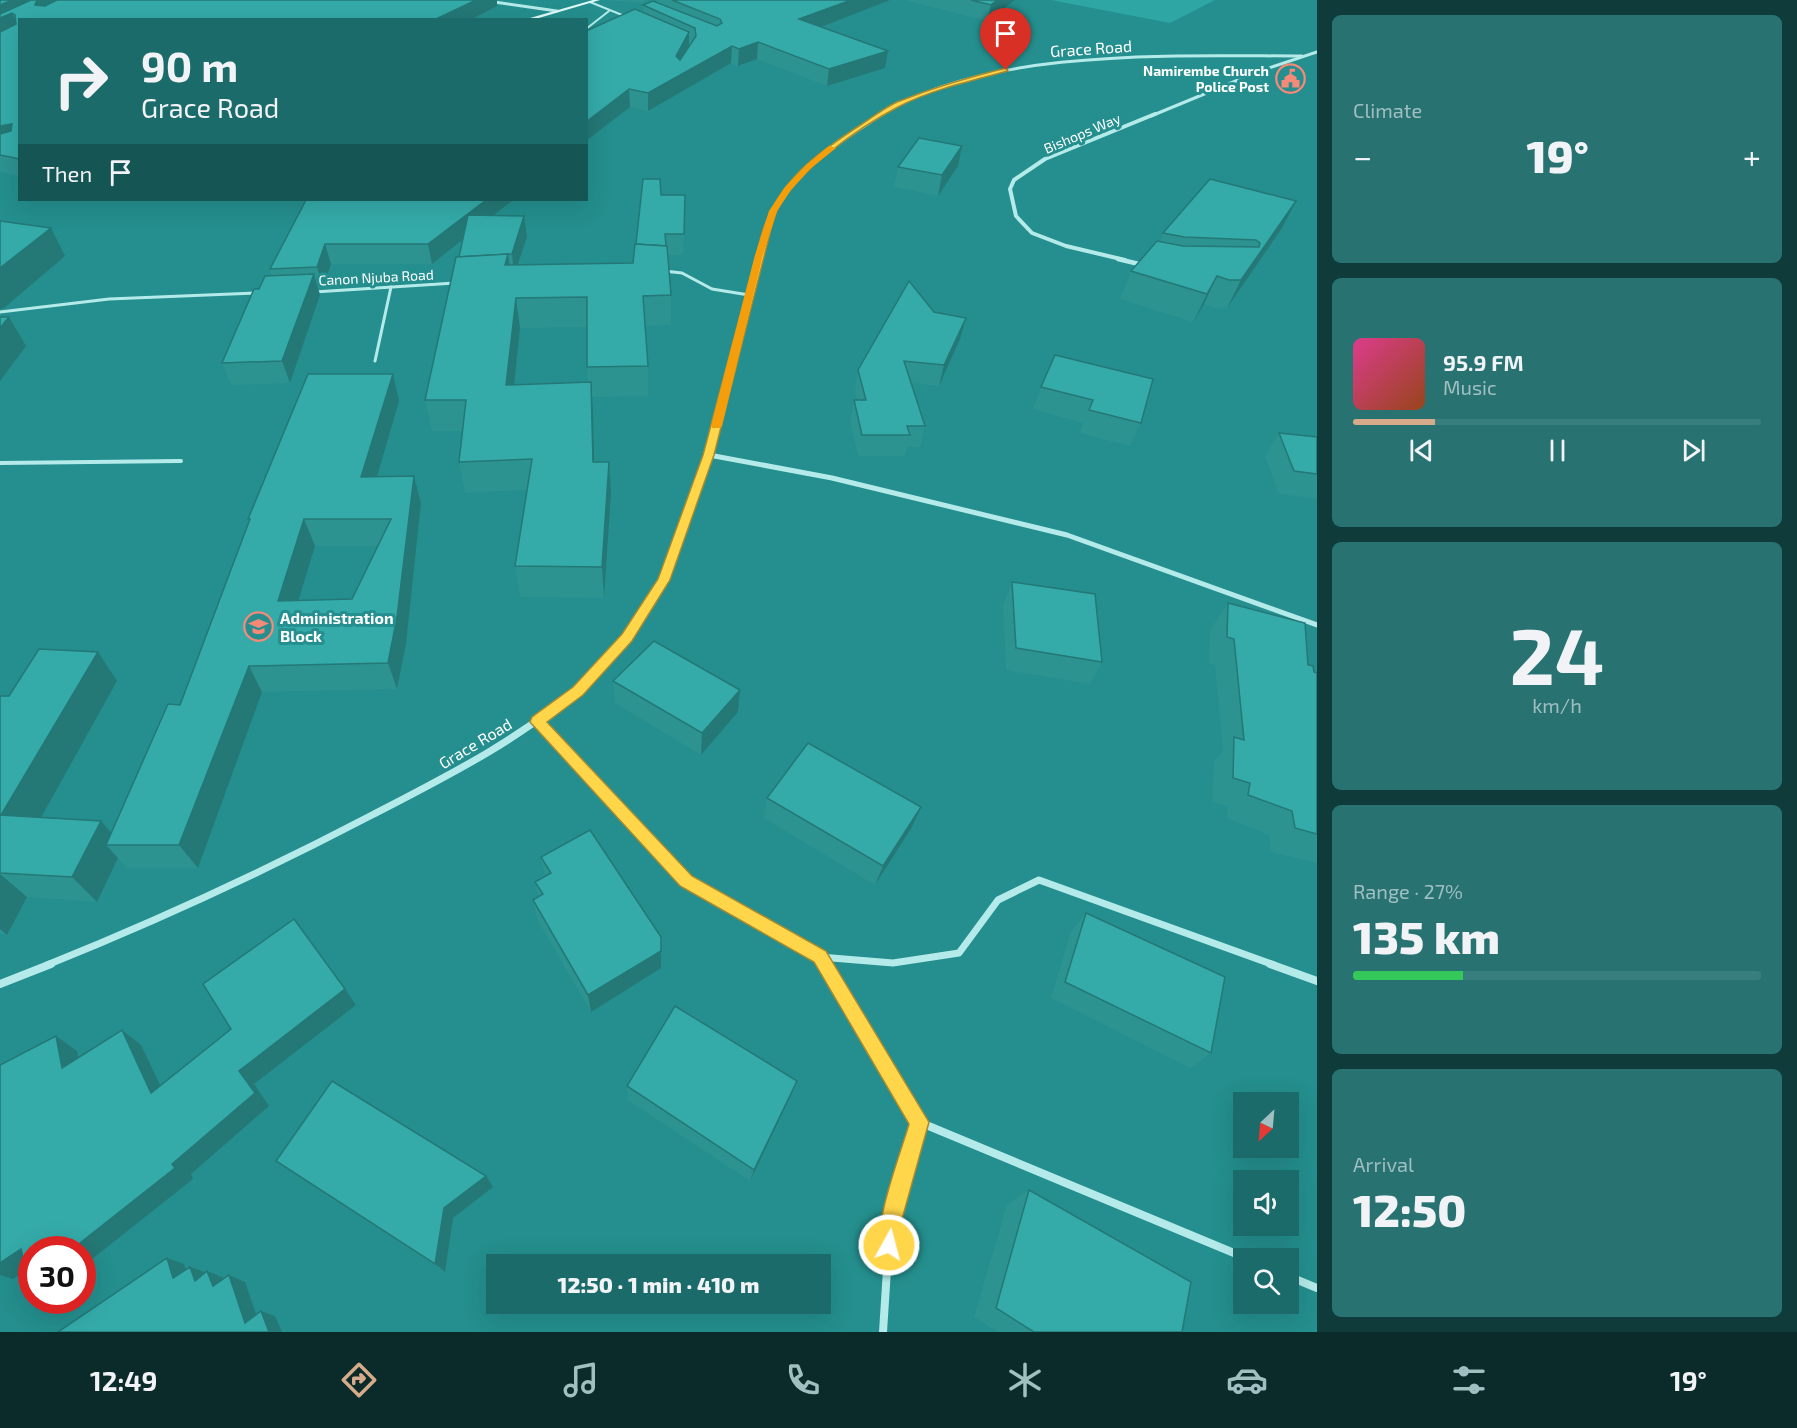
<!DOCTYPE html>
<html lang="en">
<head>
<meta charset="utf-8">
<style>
	body { margin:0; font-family:"Exo 2",sans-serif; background:#287372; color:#f1f3f6; height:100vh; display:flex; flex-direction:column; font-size:22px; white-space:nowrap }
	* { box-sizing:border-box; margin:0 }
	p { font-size:20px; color:#a0bfc1 }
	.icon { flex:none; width:33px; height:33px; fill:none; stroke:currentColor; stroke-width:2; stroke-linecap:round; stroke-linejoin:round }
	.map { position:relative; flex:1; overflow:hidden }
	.sheet { display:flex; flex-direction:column; gap:15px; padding:15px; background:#0f3b3a; width:480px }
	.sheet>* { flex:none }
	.top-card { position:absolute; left:18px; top:18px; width:570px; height:183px; border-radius:0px; box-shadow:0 6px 24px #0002; background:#1b6b6a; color:#f1f3f6; overflow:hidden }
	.needle { width:39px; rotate:206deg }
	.controls { position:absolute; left:1233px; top:1092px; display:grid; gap:12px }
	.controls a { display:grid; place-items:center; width:66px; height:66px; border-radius:0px; background:#1b6b6a; box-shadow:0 6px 24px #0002; font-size:30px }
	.speed { position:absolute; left:18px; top:1236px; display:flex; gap:12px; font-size:30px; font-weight:700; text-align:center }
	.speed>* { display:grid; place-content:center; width:78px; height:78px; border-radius:50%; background:#1b6b6a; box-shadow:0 6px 24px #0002; line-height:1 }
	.speed .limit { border:9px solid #d22; background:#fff; color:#111 }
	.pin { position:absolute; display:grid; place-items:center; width:51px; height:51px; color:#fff; margin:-62px -26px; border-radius:50% 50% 50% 0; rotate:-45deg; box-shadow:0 0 6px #0007 }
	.pin .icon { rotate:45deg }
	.me { position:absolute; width:66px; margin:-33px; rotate:7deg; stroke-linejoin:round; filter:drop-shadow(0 0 4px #0008) }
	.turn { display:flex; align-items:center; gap:21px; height:126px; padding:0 24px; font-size:27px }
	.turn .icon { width:78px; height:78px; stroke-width:2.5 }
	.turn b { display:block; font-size:42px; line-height:51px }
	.then { display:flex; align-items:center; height:57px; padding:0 24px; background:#0003; gap:12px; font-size:22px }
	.big { font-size:45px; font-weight:800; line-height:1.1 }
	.sheet .card { flex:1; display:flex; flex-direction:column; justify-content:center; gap:9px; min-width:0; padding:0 21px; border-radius:9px; background:#287372 }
	.sheet .dial { align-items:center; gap:0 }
	.dial b { font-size:78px; line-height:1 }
	.song { display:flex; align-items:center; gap:18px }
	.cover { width:72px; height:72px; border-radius:9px; background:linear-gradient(135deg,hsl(330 70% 55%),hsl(20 70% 35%)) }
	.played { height:6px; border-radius:3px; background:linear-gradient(90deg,#d6ab8b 20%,#397e7e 20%) }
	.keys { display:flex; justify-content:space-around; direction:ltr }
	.heat { display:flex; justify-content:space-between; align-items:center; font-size:33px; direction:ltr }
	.charge { height:9px; border-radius:4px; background:linear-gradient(90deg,#34c759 27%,#397e7e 0) }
	.trip { position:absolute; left:486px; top:1254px; width:345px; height:60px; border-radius:0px; background:#1b6b6a; box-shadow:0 6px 24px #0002; font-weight:800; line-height:60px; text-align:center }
	.menu { display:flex; height:96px; justify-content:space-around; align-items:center; background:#0b2b2a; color:#a0bfc1 }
	.menu .icon { width:42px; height:42px }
	.menu .current { color:#d6ab8b }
	.menu b { font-size:27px; color:#f1f3f6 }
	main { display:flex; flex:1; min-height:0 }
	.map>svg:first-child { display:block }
	.green { fill:#2ea7a4 }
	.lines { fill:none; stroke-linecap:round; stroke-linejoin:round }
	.lane-far2 { stroke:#b4ebea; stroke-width:2 }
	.lane-far1 { stroke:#b4ebea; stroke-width:3 }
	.lane { stroke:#b4ebea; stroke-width:4 }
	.street-far5 { stroke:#b4ebea; stroke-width:3 }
	.street-far4 { stroke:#b4ebea; stroke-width:4 }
	.street-far3 { stroke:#b4ebea; stroke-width:4.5 }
	.street-far2 { stroke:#b4ebea; stroke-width:5 }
	.street-far1 { stroke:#b4ebea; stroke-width:7 }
	.street { stroke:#b4ebea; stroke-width:8 }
	.secondary { fill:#e0f9f9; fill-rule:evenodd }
	.wall { fill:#2d9391; fill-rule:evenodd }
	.shaded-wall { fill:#247876 }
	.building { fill:#34aba9; stroke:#247876; stroke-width:1.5; fill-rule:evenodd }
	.route { fill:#ffd54a; stroke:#a68a30; stroke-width:1.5 }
	.slow { fill:#f59e0b }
	.labels { text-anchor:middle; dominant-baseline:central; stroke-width:6; stroke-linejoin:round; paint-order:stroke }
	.far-poi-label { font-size:14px; font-weight:bold; fill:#fff; stroke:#248f8e; text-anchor:end }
	.far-street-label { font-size:14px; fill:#fff; stroke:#248f8e }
	.street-label { font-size:16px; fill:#fff; stroke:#248f8e }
	.poi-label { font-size:16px; font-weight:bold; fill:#fff; stroke:#248f8e; text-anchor:start }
</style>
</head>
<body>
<main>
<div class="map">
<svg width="1317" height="1332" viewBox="0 0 1317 1332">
	<rect width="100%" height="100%" fill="#248f8e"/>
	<!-- green -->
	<path class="green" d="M1051,0H1215L1170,23Z"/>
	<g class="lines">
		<!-- lane-far2 -->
		<g class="lane-far2">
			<path d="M590,2L627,17"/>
			<path d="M586,29L609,11"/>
		</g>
		<!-- lane-far1 -->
		<g class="lane-far1">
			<path d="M664,271L682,273L712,289L749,295"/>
			<path d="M314,292L455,283"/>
			<path d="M0,312L109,299L257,293"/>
			<path d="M375,361L391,287"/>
		</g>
		<!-- lane -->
		<path class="lane" d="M0,463L181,461"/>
		<!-- street-far5 -->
		<g class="street-far5">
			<path d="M480,0L557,11"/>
			<path d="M879,116C986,47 1178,56 1302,56"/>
			<path d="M1151,116L1260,71L1317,52"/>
		</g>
		<!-- street-far4 -->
		<g class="street-far4">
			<path d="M757,260C776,180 816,157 882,114"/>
			<path d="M1125,260L1066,246L1032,233L1016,216L1010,189L1014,180L1045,159L1155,114"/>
		</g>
		<!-- street-far3 -->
		<g class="street-far3">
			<path d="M1118,259L1143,265"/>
			<path d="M711,443L758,259"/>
		</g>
		<!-- street-far2 -->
		<g class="street-far2">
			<path d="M709,455L832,478L1067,535L1317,625"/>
			<path d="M594,674C659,613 688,525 712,442"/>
		</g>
		<!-- street-far1 -->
		<g class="street-far1">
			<path d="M537,722L686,881L820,957L893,963L959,953L998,900L1039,880L1274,965"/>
			<path d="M820,957L825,965"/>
			<path d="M47,965C159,920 267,870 374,814C452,774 532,733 596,673"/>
		</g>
		<!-- street -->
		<g class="street">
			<path d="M824,964L919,1122"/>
			<path d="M1270,964L1317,981"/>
			<path d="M0,984L51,964"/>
			<path d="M1288,1276L1317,1288"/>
			<path d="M883,1332L890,1223L919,1122L1246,1258"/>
		</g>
		<!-- secondary -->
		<path class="secondary" d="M593,0H600L532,20H523Z"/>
	</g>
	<!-- wall -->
	<g class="wall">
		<path d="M0,0L497,6L470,20H20V176L0,172Z"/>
		<path d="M602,0H648L642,3Z"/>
		<path d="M657,0H890L821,27L888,51L885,68L827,86L757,59L738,66L731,63L648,111L630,107L586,141L643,12V5L657,2Z"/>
		<path d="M904,0H1015L987,21Z"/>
		<path d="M958,166L938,196L894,187L898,167Z"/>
		<path d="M661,195H685L683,255H667L671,295V325L645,326L648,366V396L592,397L595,462L611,493L604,598L520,597L515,566L527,490L465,493L459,462L462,431H432L425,400L463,240L432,264H331L323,288H318L320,295L290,383L231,385L222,363L259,289L272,276L270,269L306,200H513L494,215L527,237L518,265L633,263L636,244ZM587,327V367L588,382L514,384L520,328Z"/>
		<path d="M1296,201L1282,228L1227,308H1215L1204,304L1193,322L1120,299L1131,271L1160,242L1163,233Z"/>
		<path d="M934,312L966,318L960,339L939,386L911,383L925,426L920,447H907L905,456H858L850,421L854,400H857L855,391L858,370Z"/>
		<path d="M1055,355L1141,423L1130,446L1080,433L1083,423L1033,409L1041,387Z"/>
		<path d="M399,401L377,476H414L421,503L406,644L397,689L262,692L198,868H127L118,858L97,902L27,897L7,935L0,934V696H9L98,652L117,681L41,817L111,833L180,705L249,522L248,519ZM315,546H378L352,599L298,601Z"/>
		<path d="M1279,433L1317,437V499L1279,494L1265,456Z"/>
		<path d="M1012,582L1102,662L1090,684L1006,670L1003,605Z"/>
		<path d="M1228,603L1308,665L1314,672L1317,673V863L1271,852L1269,835L1227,818L1228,807L1212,802L1214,762L1223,751L1215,665L1209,663L1210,630Z"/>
		<path d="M613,681L740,690L738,712L701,755L615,703Z"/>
		<path d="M767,798L912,827L875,885L764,818Z"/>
		<path d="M541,857L661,968L591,1012L537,919L533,900L539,897L535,882L545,876Z"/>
		<path d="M1086,913L1211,1053L1190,1068L1051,998L1071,931Z"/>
		<path d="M797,1081L791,1095L750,1181L628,1100L627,1086Z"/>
		<path d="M276,1161L493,1187L453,1218L445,1272L291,1172Z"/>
		<path d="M1029,1190L1182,1332H998L974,1317L1007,1205Z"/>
	</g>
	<!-- shaded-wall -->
	<g class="shaded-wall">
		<path d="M12,0H79L15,15L12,13L19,29L0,38V5Z"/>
		<path d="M476,0H497V6L470,20H434Z"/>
		<path d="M851,0H890L798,36L799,19Z"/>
		<path d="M997,0H1015L987,21L991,5Z"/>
		<path d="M689,32V48L676,73V56Z"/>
		<path d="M758,42L757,59L738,66L739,49Z"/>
		<path d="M732,46L731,63L648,111V93Z"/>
		<path d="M888,51L885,68L827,86L829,69Z"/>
		<path d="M629,89L630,107L586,141V122Z"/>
		<path d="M12,124L20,138L0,147V126Z"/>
		<path d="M962,146L958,166L938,196L942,175Z"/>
		<path d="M486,200H513L432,264L428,244Z"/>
		<path d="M1296,201L1282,228L1227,308L1241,280Z"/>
		<path d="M524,216L527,237L514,276L512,254Z"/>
		<path d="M51,228L65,256L4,308L0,309V268Z"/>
		<path d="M325,244L331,264L323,288L317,267Z"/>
		<path d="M508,254L512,283L505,265Z"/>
		<path d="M314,274L320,295L290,383L282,361Z"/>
		<path d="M1217,276L1204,304L1193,322L1207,294Z"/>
		<path d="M516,298L520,328L511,415L506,385Z"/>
		<path d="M9,317L26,346L0,381V328Z"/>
		<path d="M966,318L960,339L939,386L944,365Z"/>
		<path d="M393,374L399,401L369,504L361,477Z"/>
		<path d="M591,382L593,412L595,493L593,462Z"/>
		<path d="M609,462L611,493L604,598L602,567Z"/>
		<path d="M414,476L421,503L406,644L397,689L388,663Z"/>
		<path d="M304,519L315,546L290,628L278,601Z"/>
		<path d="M98,652L117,681L28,841L1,815Z"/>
		<path d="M249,666L262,692L198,868L179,845Z"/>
		<path d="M740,690L738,712L701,755L702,733Z"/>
		<path d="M921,807L912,827L875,885L883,866Z"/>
		<path d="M101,821L122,845H106L118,858L97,902L72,877Z"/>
		<path d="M0,874L27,897L7,935L0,929Z"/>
		<path d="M661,951V968L591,1012L588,995Z"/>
		<path d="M345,989L356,1005L254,1084L269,1106L191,1174L193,1179L82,1267V1250H71L172,1164L239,1071Z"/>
		<path d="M122,1030L141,1045L170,1106L151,1093Z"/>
		<path d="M56,1036L77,1051L84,1082L62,1068Z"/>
		<path d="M797,1081L791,1095L750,1181L754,1170Z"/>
		<path d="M486,1176L493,1187L453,1218L445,1272L435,1264L444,1208Z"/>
		<path d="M21,1249L32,1267L13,1279L0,1275V1263Z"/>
		<path d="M167,1258L184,1264L191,1284L173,1278Z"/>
		<path d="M190,1267L207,1273L195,1281Z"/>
		<path d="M207,1271L224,1278L229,1292L213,1286Z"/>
		<path d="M229,1275L245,1282L261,1328L245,1323Z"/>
		<path d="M261,1311L275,1316L282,1332H269Z"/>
	</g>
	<!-- building -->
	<g class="building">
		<path d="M0,0H12L0,5Z"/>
		<path d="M31,0H40L36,2L35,5L45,6L57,0H476L434,20H20V159L0,155V134L11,131L12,124L0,126V32L16,24L15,15L12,13L0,18V14Z"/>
		<path d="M672,0H851L799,19L888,51L829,69L758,42L739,49L732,46L648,93L629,89L586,122V31L635,9L689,32L676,56L680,60L696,36L695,28L643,5L653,1L717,26L722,23L720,19Z"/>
		<path d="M971,0H997L991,5Z"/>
		<path d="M919,138L962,146L942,175L898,167Z"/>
		<path d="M643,179H660L661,195H685L684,234H665L666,246L636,244Z"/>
		<path d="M1210,179L1296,201L1241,280H1229L1217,276L1207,294L1131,271L1157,241L1183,246L1259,247L1260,243L1256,240L1184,237L1163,233Z"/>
		<path d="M306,200H486L428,244H325L317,267L270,269Z"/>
		<path d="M468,215L524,216L512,254L459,257Z"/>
		<path d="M0,221L51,228L0,268Z"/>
		<path d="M635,244L667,246L671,295L643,296L648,366L587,367V297L516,298L506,385L591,382L593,462H609L602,567L515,566L532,459L459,462L466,400H425L456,257L508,254L505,265L633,263Z"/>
		<path d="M314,274L282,361L222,363L254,289H259L265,276Z"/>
		<path d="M909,281L934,312L966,318L944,365L904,361L925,426H907L910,435H862L854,400H866L858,370Z"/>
		<path d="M0,317H9L0,328Z"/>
		<path d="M1055,355L1153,379L1141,423L1089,410L1093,400L1041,387Z"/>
		<path d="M308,374H393L361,477L414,476L397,617L388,663L249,666L179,845H106L168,704L180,705L250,519H248ZM304,519H391L352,599L278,601Z"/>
		<path d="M1279,433L1317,437V474L1294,471Z"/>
		<path d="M1012,582L1095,594L1102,662L1016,648Z"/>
		<path d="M1228,603L1305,623L1308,665L1313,666L1314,672L1317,673V834L1295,828L1292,811L1248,795L1250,783L1233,778L1234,737L1244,740L1234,639L1227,637Z"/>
		<path d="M654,641L740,690L702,733L613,681Z"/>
		<path d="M39,649L98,652L1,815L101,821L72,877L0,873V696H9Z"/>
		<path d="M808,743L921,807L883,866L767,798Z"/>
		<path d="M590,830L661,937V951L588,995L533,900L543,894L535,882L551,873L541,857Z"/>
		<path d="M1086,913L1225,977L1211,1053L1065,982Z"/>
		<path d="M294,919L345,989L239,1071L255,1093L172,1164L175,1168L71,1250H32V1280L29,1282L21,1249L0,1263V1065L56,1036L62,1068L122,1030L151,1093L231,1029L203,984Z"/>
		<path d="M675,1006L797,1081L754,1170L627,1086Z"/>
		<path d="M332,1081L486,1176L444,1208L435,1264L276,1161Z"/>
		<path d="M1029,1190L1191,1282L1182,1332H1034L996,1308Z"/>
		<path d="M167,1258L173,1278L190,1267L195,1281L207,1271L213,1286L229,1275L245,1323L261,1311L269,1332H58Z"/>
	</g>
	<!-- route -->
	<path class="route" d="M1006,68L1008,71C974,80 930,90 898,107C860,127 796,171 777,211C774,218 772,226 770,233L714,455L670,580L632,641L583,695L547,722L692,876L826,951L929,1122L901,1223L899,1245L896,1253L889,1256L882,1253C871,1228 901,1152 909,1124L814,962L680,886L530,722L532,717L573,687L622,634L658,579L703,455L762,233C778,181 817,153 862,124C873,117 884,108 897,102C932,88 969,77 1006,68Z"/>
	<!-- slow -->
	<path class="slow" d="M829,146L836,148L811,168L791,190L777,211L763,255L722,426L720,428H712L711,426L755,255L769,211L785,187L806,165Z"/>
	<!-- icons -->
	<defs>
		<symbol id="civic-ring" viewBox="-11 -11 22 22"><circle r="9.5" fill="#248f8e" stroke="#f68978" stroke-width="1.5"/><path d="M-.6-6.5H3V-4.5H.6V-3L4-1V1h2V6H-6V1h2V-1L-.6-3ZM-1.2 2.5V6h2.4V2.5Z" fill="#f68978"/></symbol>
		<symbol id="school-ring" viewBox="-11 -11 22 22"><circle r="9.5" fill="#248f8e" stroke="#f68978" stroke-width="1.5"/><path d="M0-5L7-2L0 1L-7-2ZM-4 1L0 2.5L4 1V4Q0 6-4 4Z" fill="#f68978"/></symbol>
	</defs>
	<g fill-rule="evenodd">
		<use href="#civic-ring" x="1274" y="62" width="33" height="33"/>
		<use href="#school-ring" x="242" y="610" width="33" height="33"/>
	</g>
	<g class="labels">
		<!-- far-poi labels -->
		<g class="far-poi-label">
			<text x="1269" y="70">Namirembe Church<tspan x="1269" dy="16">Police Post</tspan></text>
		</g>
		<!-- far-street labels -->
		<g class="far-street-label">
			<text transform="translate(1082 133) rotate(-23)">Bishops Way</text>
			<text transform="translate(376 277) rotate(-3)">Canon Njuba Road</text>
		</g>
		<!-- street labels -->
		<g class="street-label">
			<text transform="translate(1091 48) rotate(-4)">Grace Road</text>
			<text transform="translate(475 743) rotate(-31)">Grace Road</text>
		</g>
		<!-- poi labels -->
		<g class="poi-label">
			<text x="280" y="617">Administration<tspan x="280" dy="18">Block</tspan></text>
		</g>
	</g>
</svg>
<div class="controls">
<a><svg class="needle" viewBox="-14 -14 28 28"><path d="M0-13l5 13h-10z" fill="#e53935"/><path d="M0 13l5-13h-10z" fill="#a0bfc1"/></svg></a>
<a><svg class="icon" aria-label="sound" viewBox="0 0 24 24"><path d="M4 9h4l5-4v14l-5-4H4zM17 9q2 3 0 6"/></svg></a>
<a><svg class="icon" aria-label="search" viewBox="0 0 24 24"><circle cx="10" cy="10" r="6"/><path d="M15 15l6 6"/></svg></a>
</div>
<div class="speed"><div class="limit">30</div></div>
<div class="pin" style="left:1006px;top:70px;background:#d93025"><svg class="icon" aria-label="arrive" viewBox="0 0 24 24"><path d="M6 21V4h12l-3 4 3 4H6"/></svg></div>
<svg class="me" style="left:889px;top:1245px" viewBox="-20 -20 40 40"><circle r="17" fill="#ffd54a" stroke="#fff" stroke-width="3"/><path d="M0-11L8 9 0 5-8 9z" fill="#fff"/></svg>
<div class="trip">12:50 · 1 min · 410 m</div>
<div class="top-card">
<div class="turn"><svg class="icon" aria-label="right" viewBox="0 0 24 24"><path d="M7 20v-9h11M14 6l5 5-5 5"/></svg><div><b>90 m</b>Grace Road</div></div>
<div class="then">Then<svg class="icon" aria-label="arrive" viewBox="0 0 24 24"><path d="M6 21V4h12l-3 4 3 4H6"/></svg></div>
</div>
</div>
<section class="sheet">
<div class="card"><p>Climate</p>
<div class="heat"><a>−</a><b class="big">19°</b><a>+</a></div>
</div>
<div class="card">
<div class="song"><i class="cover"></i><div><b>95.9 FM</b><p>Music</p></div></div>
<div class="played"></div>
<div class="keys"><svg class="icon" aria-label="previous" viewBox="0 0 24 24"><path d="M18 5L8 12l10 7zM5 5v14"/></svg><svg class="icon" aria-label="pause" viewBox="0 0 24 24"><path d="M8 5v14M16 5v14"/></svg><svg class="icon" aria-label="next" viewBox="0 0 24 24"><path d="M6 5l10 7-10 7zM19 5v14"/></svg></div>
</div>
<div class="card dial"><b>24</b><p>km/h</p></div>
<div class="card"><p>Range · 27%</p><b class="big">135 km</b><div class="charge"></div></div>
<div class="card"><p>Arrival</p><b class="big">12:50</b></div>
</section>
</main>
<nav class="menu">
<b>12:49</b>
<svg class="icon current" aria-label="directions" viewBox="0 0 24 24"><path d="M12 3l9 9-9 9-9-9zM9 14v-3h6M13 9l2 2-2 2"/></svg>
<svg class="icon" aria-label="music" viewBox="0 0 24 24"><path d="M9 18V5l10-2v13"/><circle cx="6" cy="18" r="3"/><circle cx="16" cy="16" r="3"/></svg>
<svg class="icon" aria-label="phone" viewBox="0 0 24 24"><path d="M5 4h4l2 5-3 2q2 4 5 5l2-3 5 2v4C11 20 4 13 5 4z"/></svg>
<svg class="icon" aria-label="climate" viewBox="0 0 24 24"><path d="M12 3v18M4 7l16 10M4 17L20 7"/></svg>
<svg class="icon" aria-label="car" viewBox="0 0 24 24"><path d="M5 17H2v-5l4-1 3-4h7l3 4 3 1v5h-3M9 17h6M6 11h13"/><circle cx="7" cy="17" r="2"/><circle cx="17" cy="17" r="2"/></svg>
<svg class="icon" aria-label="filters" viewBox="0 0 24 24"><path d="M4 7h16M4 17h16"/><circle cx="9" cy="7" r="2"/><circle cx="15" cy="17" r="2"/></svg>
<b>19°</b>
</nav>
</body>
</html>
